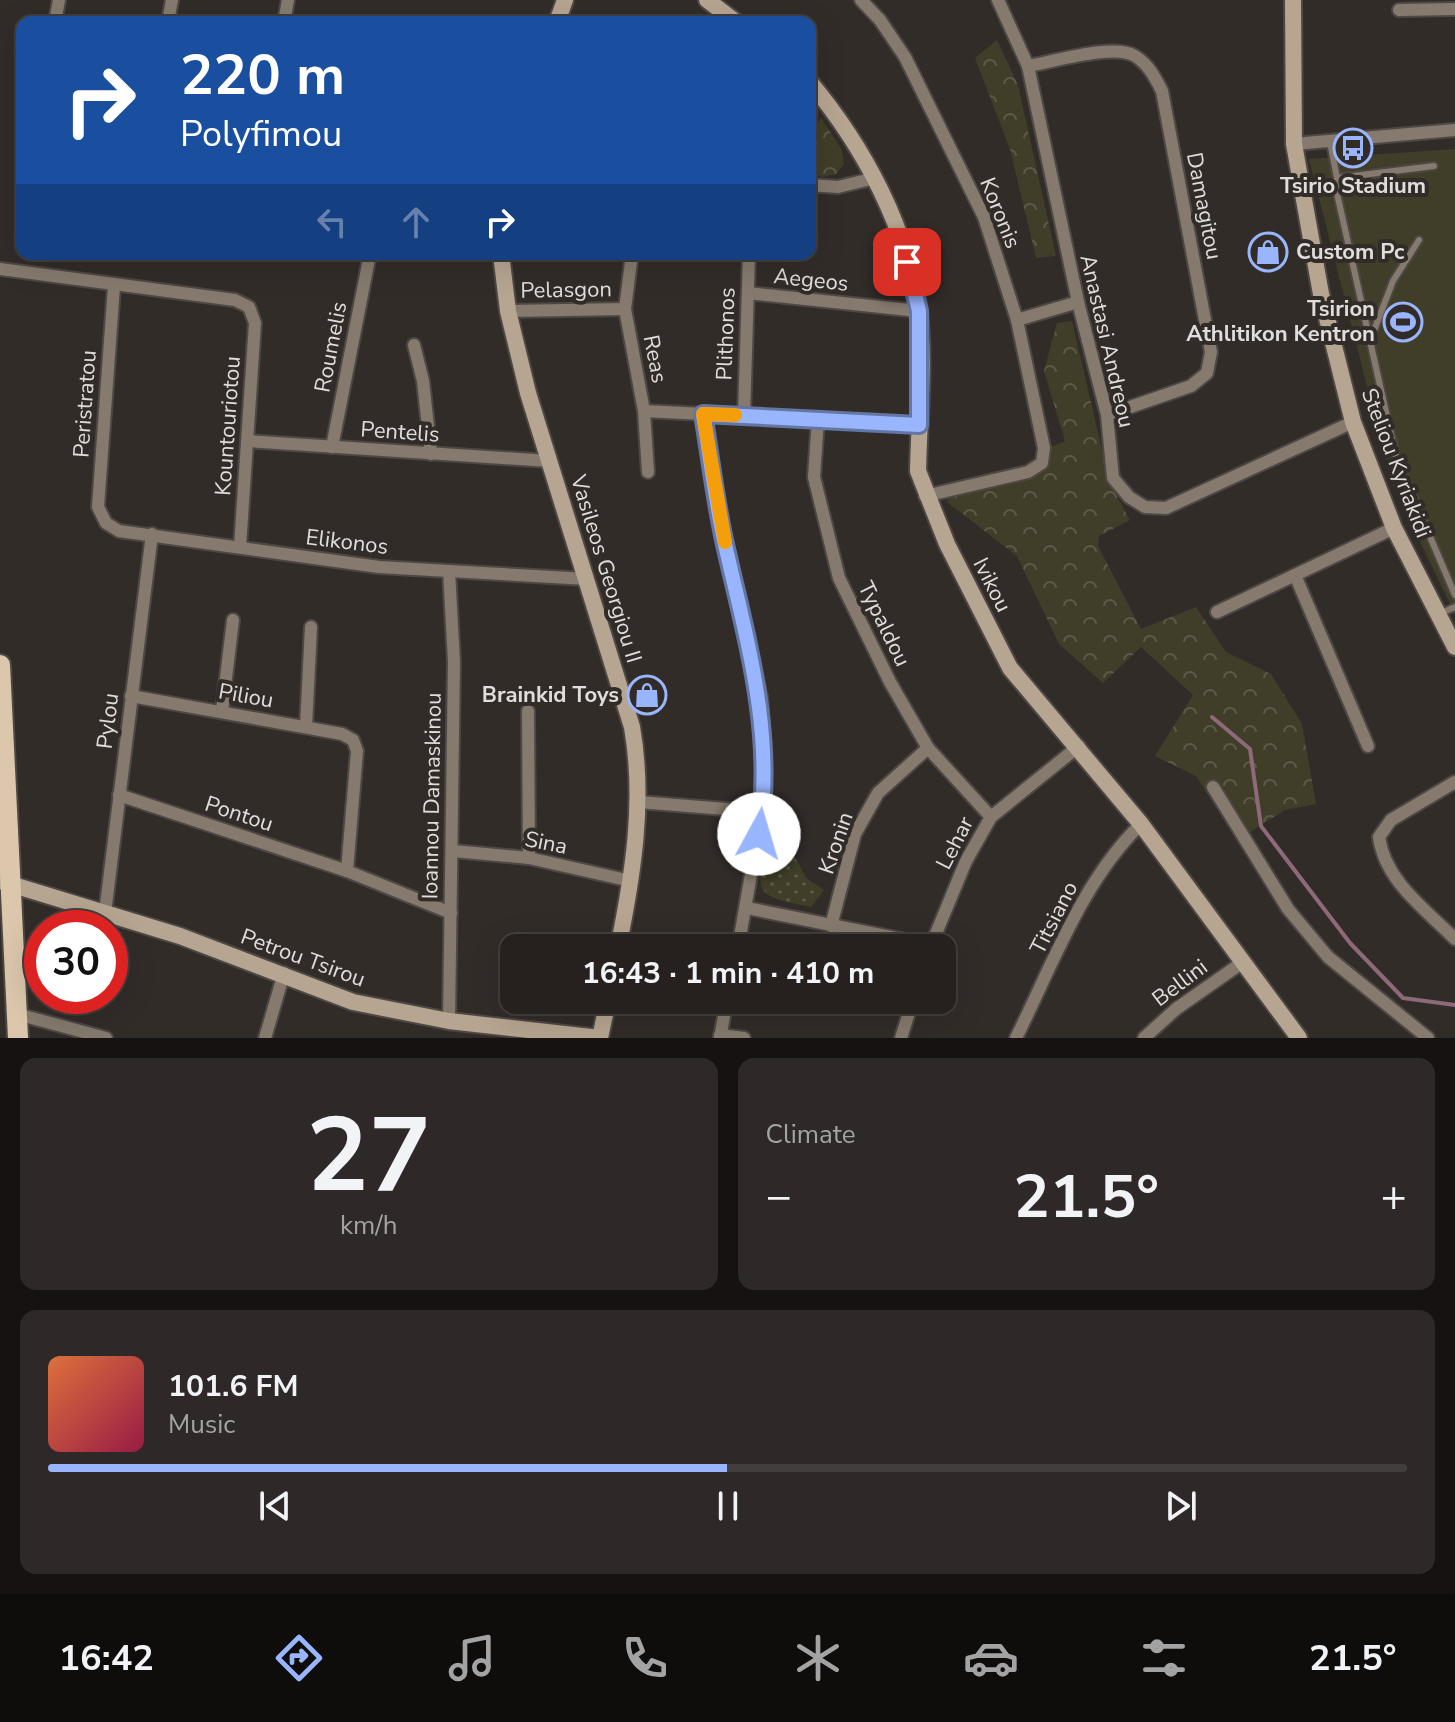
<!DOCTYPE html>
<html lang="en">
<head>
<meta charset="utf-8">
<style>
	body { margin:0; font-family:"Nunito Sans",sans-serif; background:#2e2928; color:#f1f3f6; height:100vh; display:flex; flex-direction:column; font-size:30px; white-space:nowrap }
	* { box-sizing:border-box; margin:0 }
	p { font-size:26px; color:#a4a3a4 }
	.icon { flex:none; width:44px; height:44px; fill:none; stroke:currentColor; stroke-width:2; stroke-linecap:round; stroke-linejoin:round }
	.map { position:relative; height:1038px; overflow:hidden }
	.drawer { display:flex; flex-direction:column; gap:20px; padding:20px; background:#151211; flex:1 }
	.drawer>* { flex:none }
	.hud { position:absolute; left:16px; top:16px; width:800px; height:244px; border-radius:16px; box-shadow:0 8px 32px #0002,0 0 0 2px #423e3d; background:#1a4fa0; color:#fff; overflow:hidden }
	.speed { position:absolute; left:24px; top:910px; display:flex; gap:16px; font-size:40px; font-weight:700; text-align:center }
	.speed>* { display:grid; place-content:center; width:104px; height:104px; border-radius:50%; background:#26211f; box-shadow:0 8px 32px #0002,0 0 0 2px #423e3d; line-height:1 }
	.speed .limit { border:12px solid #d22; background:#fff; color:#111 }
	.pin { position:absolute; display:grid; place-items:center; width:68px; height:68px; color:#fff; margin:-34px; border-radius:16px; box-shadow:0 4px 12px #0006 }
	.me { position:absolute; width:88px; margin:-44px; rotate:6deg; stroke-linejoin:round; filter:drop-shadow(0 0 6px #0008) }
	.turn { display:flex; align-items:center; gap:28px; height:168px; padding:0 32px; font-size:36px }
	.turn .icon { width:104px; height:104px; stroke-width:2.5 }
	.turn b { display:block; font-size:56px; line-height:68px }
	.lanes { display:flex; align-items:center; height:76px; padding:0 32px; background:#0003; justify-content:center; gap:40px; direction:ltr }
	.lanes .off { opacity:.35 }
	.big { font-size:60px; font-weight:700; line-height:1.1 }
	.drawer .widget { flex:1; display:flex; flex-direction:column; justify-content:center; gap:12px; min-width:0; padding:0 28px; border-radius:16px; background:#2e2928 }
	.drawer .dial { align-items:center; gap:0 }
	.dial b { font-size:104px; line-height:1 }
	.song { display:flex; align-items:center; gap:24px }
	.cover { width:96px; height:96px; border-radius:12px; background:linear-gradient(135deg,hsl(20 70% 55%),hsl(340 70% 35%)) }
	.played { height:8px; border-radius:4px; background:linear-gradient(90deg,#99b5fd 50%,#423e3d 50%) }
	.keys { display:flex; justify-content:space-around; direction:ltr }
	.heat { display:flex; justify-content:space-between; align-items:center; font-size:44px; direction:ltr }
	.drawer .tiles { flex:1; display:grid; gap:20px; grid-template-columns:1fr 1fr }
	.widget:last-child { grid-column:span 2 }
	.trip { position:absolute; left:500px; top:934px; width:456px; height:80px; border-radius:16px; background:#26211f; box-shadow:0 8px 32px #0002,0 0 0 2px #423e3d; font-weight:700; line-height:80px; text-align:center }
	.dock { display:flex; height:128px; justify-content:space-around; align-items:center; background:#0f0d0c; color:#a4a3a4 }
	.dock .icon { width:56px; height:56px }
	.dock .on { color:#99b5fd }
	.dock b { font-size:36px; color:#f1f3f6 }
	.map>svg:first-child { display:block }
	.green { fill:url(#green-dots) }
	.forest { fill:url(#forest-crowns) }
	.pitch { fill:#403d28 }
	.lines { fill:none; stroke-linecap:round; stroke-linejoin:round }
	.stream { stroke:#8d6979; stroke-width:4 }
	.lane-casing { stroke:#4e4845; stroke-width:10 }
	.street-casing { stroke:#4e4845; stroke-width:16 }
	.secondary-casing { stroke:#4e4845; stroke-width:20 }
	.primary-casing { stroke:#4e4845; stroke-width:24 }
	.lane { stroke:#857a6d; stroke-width:6 }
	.street { stroke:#857a6d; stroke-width:12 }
	.secondary { stroke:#b6a590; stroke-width:16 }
	.primary { stroke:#dcc7ac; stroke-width:20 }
	.route-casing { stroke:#6376a4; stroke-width:20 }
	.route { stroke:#99b5fd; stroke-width:14 }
	.slow { stroke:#f59e0b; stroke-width:14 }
	.labels { text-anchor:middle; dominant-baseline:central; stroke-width:8; stroke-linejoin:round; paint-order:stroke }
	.poi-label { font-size:22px; font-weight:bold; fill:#e1dddb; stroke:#322c29; text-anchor:end }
	.street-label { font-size:22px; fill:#e1dddb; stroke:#322c29 }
</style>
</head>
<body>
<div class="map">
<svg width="1455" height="1038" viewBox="0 0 1455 1038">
	<defs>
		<pattern id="green-dots" width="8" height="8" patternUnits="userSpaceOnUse" patternTransform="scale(2)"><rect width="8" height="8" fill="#403d28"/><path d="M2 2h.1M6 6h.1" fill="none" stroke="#5b5947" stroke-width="1.8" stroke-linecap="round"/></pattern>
		<pattern id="forest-crowns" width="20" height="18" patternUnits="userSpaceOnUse" patternTransform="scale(2)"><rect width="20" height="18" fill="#403d28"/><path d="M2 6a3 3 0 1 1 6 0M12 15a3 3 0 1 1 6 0" fill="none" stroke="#5b5947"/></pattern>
	</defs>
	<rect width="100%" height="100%" fill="#322c29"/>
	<!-- green -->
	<path class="green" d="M767,836L785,838L806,878L824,890L811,907C751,895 756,894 767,836Z"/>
	<!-- forest -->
	<g class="forest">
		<path d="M997,40L1018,85L1056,256L1036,258L1010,149L975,58Z"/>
		<path d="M821,118L842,150L844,164L836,174L823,177L810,173V139Z"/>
		<path d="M1072,321L1110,484L1130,520L1099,536L1098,546L1141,629L1196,607L1226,652L1271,674L1302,724L1316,804L1285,810L1237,840L1196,776L1155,756L1193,695L1141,647L1103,683L1059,644L1017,556L947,502L951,494L1032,477L1049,448L1065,441L1044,371L1057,323Z"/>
	</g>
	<!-- pitch -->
	<path class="pitch" d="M1455,149V614L1392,484L1309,159Z"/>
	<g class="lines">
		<!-- stream -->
		<path class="stream" d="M1212,717L1250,749L1261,826L1350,943L1403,998L1455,1005"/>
		<defs>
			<g id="lane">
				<path d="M1330,142L1337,178"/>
				<path d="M1434,166L1337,178L1336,189L1396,457L1455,595"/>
				<path d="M1370,341L1393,281L1419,240"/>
				<path d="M1441,613L1455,607"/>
			</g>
			<g id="street">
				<path d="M861,0L880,20L905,57L984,217L1017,320L1044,448L1042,463L1028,472L925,496"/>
				<path d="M998,0L1028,66L1078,302L1107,415L1113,478L1129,497L1145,507L1166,508L1353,422"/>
				<path d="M1399,10L1455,9"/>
				<path d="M55,22L59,0"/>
				<path d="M168,22L172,0"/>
				<path d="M284,22L288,0"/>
				<path d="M1028,66C1053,62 1114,43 1135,56C1148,64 1155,77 1162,91L1211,352L1207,373L1191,386L1107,415"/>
				<path d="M1294,144L1455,130"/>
				<path d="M810,185L838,187L875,178"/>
				<path d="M632,254L625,309L644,411L648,472"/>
				<path d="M0,269L235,300L249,307L255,323L240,547"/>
				<path d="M114,286L98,507L106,523L119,531L379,567L587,579"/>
				<path d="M748,293L919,311"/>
				<path d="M508,311L625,309"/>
				<path d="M1017,320L1078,302"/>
				<path d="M414,345L423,381L431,454"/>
				<path d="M644,411L919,425"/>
				<path d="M703,414L723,536L761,697L765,752L762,812L738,948"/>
				<path d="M744,416L749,254"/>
				<path d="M818,419L814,477L839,578L890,682L928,748L991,817"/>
				<path d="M248,441L549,461"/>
				<path d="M332,447L370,254"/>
				<path d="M449,571L454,662L449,1021"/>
				<path d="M1295,575L1368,746"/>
				<path d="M1217,612L1394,528"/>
				<path d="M131,696L342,734L353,740L357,751L347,871"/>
				<path d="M222,711L233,620"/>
				<path d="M528,711L529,858"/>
				<path d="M306,727L311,627"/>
				<path d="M1455,782L1391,820L1379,837C1385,881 1425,909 1455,939"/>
				<path d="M1213,787L1288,909L1328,957L1428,1038"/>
				<path d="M119,795L347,871L451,913"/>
				<path d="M639,802L762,812"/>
				<path d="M453,851L529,858L631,881"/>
				<path d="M747,908L931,945"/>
				<path d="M105,913L152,534"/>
				<path d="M831,926L855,834L878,793L928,748"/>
				<path d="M930,948L966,861L991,817L1079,746"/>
				<path d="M17,1014L106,1038"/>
				<path d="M720,1035L744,1038"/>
				<path d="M265,1038L284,973"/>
				<path d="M720,1038L727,1000"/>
				<path d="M901,1038L913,1000"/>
				<path d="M1016,1038C1052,966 1082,881 1141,824"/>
				<path d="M1144,1038L1176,1009L1243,962"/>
			</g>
			<g id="secondary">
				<path d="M707,0L736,22"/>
				<path d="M1293,0L1294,144L1321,294L1353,422L1394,528L1455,647"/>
				<path d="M557,22L565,0"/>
				<path d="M810,82C864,147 907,227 919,312C925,364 919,419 918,471L947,544L1010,668L1141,824L1299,1038"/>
				<path d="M501,254L508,311L528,393L632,727C645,801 633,875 618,948"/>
				<path d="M0,881L180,936L353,1002L449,1021L600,1038"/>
				<path d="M600,1038L608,1000"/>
			</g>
			<path id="primary" d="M0,665L18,1038"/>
		</defs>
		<!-- lane casing -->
		<use href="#lane" class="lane-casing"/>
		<!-- street casing -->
		<use href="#street" class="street-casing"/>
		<!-- secondary casing -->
		<use href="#secondary" class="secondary-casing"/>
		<!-- primary casing -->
		<use href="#primary" class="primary-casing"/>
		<!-- lane -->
		<use href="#lane" class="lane"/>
		<!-- street -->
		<use href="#street" class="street"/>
		<!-- secondary -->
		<use href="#secondary" class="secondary"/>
		<!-- primary -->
		<use href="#primary" class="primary"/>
	</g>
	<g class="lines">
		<defs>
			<path id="route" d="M759,834C775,732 746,638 724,540C715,498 710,456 703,414L919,425V311L907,262"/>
		</defs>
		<!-- route casing -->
		<use href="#route" class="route-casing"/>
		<!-- route -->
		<use href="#route" class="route"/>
		<!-- slow -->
		<path class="slow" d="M725,542L703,414L735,415"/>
	</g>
	<!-- icons -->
	<defs>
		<symbol id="bus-ring" viewBox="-11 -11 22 22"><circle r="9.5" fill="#322c29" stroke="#99b5fd" stroke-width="1.5"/><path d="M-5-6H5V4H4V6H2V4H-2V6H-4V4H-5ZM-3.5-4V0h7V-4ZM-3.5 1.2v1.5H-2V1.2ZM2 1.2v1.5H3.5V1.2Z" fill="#99b5fd"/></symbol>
		<symbol id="shop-ring" viewBox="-11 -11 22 22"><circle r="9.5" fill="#322c29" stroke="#99b5fd" stroke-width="1.5"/><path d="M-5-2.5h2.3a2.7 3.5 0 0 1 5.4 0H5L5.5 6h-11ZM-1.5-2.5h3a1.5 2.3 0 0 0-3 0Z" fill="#99b5fd"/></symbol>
		<symbol id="stadium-ring" viewBox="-11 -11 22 22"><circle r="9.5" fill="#322c29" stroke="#99b5fd" stroke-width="1.5"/><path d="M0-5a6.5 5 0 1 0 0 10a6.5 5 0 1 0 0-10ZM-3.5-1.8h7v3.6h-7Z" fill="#99b5fd"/></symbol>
	</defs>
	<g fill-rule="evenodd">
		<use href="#bus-ring" x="1331" y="126" width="44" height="44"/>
		<use href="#shop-ring" x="1246" y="230" width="44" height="44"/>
		<use href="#stadium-ring" x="1381" y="300" width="44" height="44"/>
		<use href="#shop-ring" x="625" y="673" width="44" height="44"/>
	</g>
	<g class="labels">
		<!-- poi labels -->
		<g class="poi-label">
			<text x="1353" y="186" text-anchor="middle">Tsirio Stadium</text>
			<text x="1296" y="252" text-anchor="start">Custom Pc</text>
			<text x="1375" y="309">Tsirion<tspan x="1375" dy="25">Athlitikon Kentron</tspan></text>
			<text x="619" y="695">Brainkid Toys</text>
		</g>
		<!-- street labels -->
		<g class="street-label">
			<text transform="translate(1204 206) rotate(79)">Damagitou</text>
			<text transform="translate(1000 213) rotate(68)">Koronis</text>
			<text transform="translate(811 280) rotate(6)">Aegeos</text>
			<text transform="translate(566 290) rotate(-1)">Pelasgon</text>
			<text transform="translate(726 334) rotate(-88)">Plithonos</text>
			<text transform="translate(1107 341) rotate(77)">Anastasi Andreou</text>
			<text transform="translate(331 347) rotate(-79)">Roumelis</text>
			<text transform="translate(655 359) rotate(79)">Reas</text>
			<text transform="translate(85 404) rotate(-86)">Peristratou</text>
			<text transform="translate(228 426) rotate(-86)">Kountouriotou</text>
			<text transform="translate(400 432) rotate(4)">Pentelis</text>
			<text transform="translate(1396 463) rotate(69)">Steliou Kyriakidi</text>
			<text transform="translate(347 542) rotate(7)">Elikonos</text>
			<text transform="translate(606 569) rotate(73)">Vasileos Georgiou II</text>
			<text transform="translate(992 585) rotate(63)">Ivikou</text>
			<text transform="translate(884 624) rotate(64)">Typaldou</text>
			<text transform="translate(246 696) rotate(10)">Piliou</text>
			<text transform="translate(108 721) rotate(-83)">Pylou</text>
			<text transform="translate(432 796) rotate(-89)">Ioannou Damaskinou</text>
			<text transform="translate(239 814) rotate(18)">Pontou</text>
			<text transform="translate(546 843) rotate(11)">Sina</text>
			<text transform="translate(836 843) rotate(-71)">Kronin</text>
			<text transform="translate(955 843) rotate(-63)">Lehar</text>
			<text transform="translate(1054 918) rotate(-63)">Titsiano</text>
			<text transform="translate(303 958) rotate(20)">Petrou Tsirou</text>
			<text transform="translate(1180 983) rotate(-37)">Bellini</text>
		</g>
	</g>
</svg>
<div class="speed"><div class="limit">30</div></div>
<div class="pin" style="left:907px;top:262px;background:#d93025"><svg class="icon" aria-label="arrive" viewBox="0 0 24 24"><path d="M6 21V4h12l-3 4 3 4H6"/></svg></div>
<svg class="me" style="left:759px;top:834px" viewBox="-20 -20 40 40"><circle r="19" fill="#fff"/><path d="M0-13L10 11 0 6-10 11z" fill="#99b5fd"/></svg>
<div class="trip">16:43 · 1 min · 410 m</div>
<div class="hud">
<div class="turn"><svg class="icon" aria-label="right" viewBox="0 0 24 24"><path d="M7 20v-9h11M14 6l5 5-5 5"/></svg><div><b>220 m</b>Polyfimou</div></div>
<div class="lanes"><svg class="icon off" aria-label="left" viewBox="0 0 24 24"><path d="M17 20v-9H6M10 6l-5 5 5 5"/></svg><svg class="icon off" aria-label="ahead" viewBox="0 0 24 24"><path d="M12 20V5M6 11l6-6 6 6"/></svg><svg class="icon" aria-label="right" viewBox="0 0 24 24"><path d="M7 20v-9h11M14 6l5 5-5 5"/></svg></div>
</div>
</div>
<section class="drawer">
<div class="tiles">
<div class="widget dial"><b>27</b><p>km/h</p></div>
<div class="widget"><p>Climate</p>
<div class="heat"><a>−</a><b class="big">21.5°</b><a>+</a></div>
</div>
<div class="widget">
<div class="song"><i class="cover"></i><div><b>101.6 FM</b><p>Music</p></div></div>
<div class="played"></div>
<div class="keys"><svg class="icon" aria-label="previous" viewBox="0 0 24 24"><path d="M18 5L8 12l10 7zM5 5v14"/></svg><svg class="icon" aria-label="pause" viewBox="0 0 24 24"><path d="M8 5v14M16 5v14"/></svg><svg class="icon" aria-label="next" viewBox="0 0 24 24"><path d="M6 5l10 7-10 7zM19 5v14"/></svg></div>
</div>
</div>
</section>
<nav class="dock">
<b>16:42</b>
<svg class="icon on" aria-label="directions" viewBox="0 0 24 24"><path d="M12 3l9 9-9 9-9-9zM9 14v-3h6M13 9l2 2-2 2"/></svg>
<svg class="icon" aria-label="music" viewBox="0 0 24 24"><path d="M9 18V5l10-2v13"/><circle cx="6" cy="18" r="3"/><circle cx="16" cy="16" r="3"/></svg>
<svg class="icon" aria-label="phone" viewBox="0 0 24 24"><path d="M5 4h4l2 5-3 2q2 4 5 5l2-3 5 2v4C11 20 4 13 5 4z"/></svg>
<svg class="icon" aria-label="climate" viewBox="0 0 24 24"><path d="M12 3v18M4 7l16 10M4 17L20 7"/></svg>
<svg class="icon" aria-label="car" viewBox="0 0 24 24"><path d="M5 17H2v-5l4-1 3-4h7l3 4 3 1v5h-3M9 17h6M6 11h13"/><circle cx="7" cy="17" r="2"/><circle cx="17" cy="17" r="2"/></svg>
<svg class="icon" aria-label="filters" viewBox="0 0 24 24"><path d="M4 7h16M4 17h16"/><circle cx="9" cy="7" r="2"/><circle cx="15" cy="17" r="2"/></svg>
<b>21.5°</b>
</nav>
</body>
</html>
